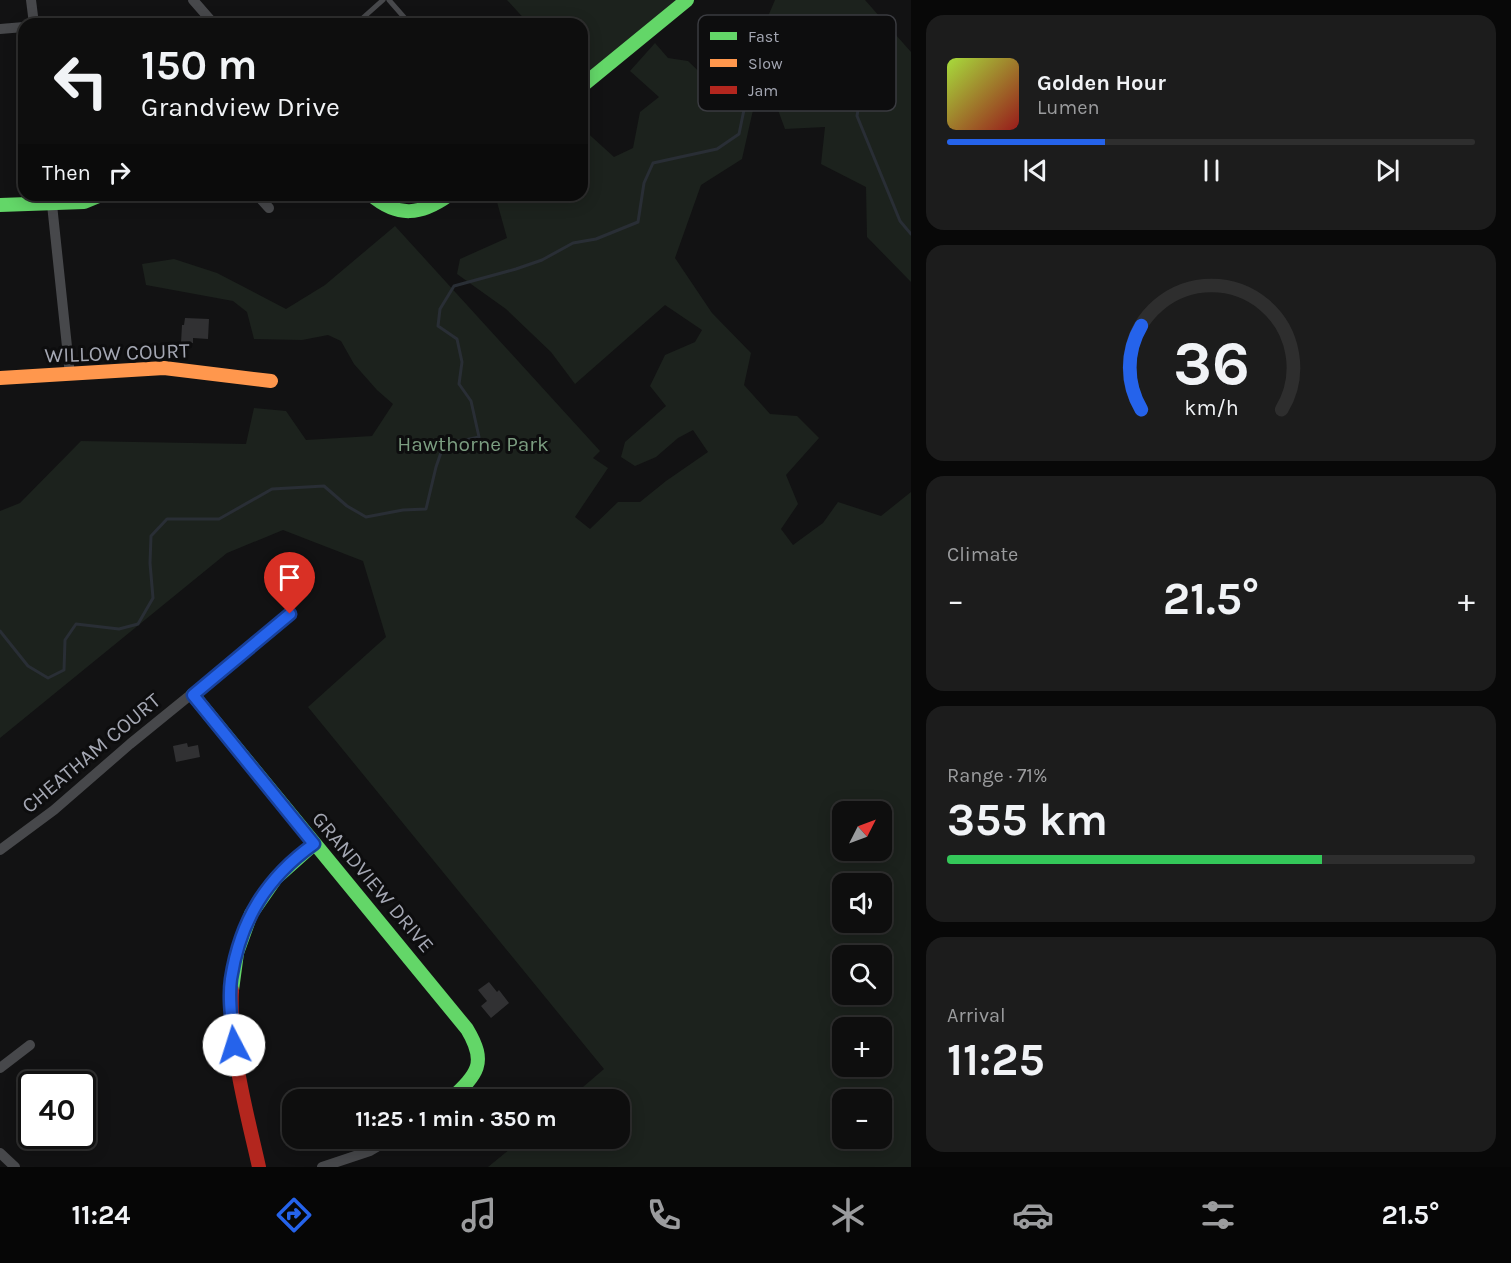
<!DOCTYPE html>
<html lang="en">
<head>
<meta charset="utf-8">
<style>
	body { margin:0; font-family:Karla,sans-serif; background:#1c1c1c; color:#f1f3f6; height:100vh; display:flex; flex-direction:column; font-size:22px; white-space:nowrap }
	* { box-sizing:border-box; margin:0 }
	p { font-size:20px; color:#9b9c9e }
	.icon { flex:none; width:33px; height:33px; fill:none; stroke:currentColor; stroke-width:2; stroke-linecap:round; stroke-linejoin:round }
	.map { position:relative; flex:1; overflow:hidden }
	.panel { display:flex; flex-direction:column; gap:15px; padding:15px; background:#080808; width:600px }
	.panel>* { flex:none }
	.top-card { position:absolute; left:18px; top:18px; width:570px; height:183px; border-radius:18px; box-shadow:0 3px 15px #0003,0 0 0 2px #2e2e2e; background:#0e0e0e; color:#f1f3f6; overflow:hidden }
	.needle { width:39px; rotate:48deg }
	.controls { position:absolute; left:832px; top:801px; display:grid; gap:12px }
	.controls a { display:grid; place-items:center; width:60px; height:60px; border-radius:12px; background:#0e0e0e; box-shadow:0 3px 15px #0003,0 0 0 2px #2e2e2e; font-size:30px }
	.speed { position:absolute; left:18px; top:1071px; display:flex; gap:12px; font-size:30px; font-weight:700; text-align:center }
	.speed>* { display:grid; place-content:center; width:78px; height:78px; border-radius:50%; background:#0e0e0e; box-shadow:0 3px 15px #0003,0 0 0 2px #2e2e2e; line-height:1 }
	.speed .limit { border:3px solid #111; border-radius:9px; background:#fff; color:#111 }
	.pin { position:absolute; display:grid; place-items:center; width:51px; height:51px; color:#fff; margin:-62px -26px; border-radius:50% 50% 50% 0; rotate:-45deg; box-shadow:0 0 6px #0007 }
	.pin .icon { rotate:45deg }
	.me { position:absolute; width:66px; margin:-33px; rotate:355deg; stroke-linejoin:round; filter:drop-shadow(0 0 4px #0008) }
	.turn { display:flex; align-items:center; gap:21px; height:126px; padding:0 24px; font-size:27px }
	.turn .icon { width:78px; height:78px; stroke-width:2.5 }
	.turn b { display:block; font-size:42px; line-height:51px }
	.then { display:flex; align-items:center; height:57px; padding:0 24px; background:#0003; gap:12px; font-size:22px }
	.big { font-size:45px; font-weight:700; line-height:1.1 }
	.panel .tile { flex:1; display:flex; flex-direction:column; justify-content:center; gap:9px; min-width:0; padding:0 21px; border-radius:18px; background:#1c1c1c }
	.panel .dial { align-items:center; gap:0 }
	.dial svg { height:156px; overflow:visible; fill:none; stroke:#2e2e2e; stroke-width:7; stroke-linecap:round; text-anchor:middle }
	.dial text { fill:#f1f3f6; stroke:none }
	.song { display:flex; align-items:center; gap:18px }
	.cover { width:72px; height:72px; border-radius:9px; background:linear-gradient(135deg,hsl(80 70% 55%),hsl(0 70% 35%)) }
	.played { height:6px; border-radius:3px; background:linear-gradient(90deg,#2563eb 30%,#2e2e2e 30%) }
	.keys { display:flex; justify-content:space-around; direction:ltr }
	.heat { display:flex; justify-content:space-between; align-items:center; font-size:33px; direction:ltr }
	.charge { height:9px; border-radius:4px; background:linear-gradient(90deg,#34c759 71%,#2e2e2e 0) }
	.trip { position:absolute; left:282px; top:1089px; width:348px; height:60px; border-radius:18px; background:#0e0e0e; box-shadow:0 3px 15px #0003,0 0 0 2px #2e2e2e; font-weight:700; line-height:60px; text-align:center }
	.dock { display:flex; height:96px; justify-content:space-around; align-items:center; background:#060606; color:#9b9c9e }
	.dock .icon { width:42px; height:42px }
	.dock .active { color:#2563eb }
	.dock b { font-size:27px; color:#f1f3f6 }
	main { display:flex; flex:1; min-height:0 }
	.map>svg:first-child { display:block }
	.green { fill:#1c221d; fill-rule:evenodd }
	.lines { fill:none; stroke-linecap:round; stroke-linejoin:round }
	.stream { stroke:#292e35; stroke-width:3 }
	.building { fill:#313133 }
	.lane { stroke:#47484b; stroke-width:5 }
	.street { stroke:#47484b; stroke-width:10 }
	.fast { stroke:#63d668; stroke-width:14 }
	.slow { stroke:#ff974d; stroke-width:14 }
	.jam { stroke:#b3261e; stroke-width:14 }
	.route-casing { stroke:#184099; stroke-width:15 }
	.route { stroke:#2563eb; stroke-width:10 }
	.labels { text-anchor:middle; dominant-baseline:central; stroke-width:6; stroke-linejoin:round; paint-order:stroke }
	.street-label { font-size:21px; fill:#a4a7b3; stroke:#0d0d0e }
	.park-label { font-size:21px; fill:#7b9d80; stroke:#0d0d0e }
	.key { fill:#0d0d0e; stroke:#3a3b40; stroke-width:1.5 }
	.key-label { font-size:16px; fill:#a4a7b3 }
</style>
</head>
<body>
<main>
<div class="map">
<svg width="911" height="1167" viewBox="0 0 911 1167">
	<rect width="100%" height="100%" fill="#121213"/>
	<!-- green -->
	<g class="green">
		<path d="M507,0H680L582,81V24H529Z"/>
		<path d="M775,0H865L911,52V282L867,237L866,187L821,164L825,127L785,129L778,110H753L742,159L701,185L675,258L712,313L751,353L744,385L770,414L797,416L819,438L786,475L798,504L781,529L793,545L823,523L838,502L881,516L911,492V1167H488L522,1139L620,1138V1100L569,1099L604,1069L308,707L386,637L363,561L283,530L227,553L0,738V511L20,503L81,441L246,444L254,408L286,411L306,440L372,436L393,404L377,390L354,364L341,341L328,335L302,340L254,339L247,312L233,301L146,285L142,264L174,259L217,273L286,309L325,285L395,226L600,451L593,458L608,468L575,517L590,529L618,502H640L666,481L708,452L693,430L678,438L656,457L635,466L621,457L625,442L666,406L650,386L665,355L695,342L702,330L665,305L575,384L551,352L506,309L457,274L460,259L507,238L497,202L500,195H582V128L614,157L633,148L640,112L659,97L630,71L655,43L668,58L688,61L716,88L729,71L718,47L743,16L766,21ZM843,812H882V850H843ZM843,884H882V922H843ZM843,956H882V994H843ZM843,1028H882V1066H843ZM843,1100H882V1138H843Z"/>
	</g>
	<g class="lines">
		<!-- stream -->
		<path class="stream" d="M0,631L28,666L48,678L64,670L65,640L76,624L119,629L138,624L153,598L150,563L151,536L167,519H219L272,489L324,486L347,506L366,517L403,510L426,509L436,467L445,441H461L479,437L471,401L459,384L462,362L457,339L438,326L440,309L454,286L516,269L542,260L573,243L596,239L638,222L644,183L653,163L717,149L739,134L746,100L758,81L804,65L820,55L844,52L866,59L857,116L900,221L911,234"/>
	</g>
	<!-- building -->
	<g class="building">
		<path d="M185,318L209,319L208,339L193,338V343H181L182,325H184Z"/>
		<path d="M187,743L188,747L198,745L200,757L176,762L173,746Z"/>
		<path d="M489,982L497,992L499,990L509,1003L491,1018L481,1006L487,1001L478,990Z"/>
	</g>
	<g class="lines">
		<!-- lane -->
		<g class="lane">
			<path d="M389,0L410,24"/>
			<path d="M356,24L383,0"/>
		</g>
		<!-- street -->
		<g class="street">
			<path d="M31,0L34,24"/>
			<path d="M193,0L214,24"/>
			<path d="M64,24L82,23"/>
			<path d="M0,29L24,27"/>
			<path d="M51,195L70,375"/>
			<path d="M257,195L269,208"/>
			<path d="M0,850L54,810L130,744L290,614"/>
			<path d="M0,1068L30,1045"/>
			<path d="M0,1153L15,1167"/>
			<path d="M322,1167L370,1151L392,1138"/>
		</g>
		<!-- fast -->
		<g class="fast">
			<path d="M582,86L687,0"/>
			<path d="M371,195C398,218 421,215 449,195"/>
			<path d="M0,205L84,202L101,195"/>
			<path d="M193,695L467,1029C488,1064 477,1074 450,1100"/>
			<path d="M232,990L237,953L251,914L276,878L314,844"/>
		</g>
		<!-- slow -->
		<path class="slow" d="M0,378L164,368L271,381"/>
		<!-- jam -->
		<path class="jam" d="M232,990C229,1050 246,1109 259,1167"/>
	</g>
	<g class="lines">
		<defs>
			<path id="route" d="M234,1045C232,1023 228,1000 231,979C240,921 266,878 314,844L193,695L290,614"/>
		</defs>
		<!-- route casing -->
		<use href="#route" class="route-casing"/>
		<!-- route -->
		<use href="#route" class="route"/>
	</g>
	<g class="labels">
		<!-- street labels -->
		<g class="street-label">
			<text transform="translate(117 353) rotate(-2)">WILLOW COURT</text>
			<text transform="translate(91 753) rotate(-40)">CHEATHAM COURT</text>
			<text transform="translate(373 882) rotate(50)">GRANDVIEW DRIVE</text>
		</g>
		<!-- park labels -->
		<g class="park-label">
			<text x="473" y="444">Hawthorne Park</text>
		</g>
	</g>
	<!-- legend -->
	<rect x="698" y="15" width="198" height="96" rx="9" class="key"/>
	<rect x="710" y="32" width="27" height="8" fill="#63d668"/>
	<rect x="710" y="59" width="27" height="8" fill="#ff974d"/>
	<rect x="710" y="86" width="27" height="8" fill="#b3261e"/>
	<g class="key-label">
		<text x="748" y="42">Fast</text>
		<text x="748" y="69">Slow</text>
		<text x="748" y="96">Jam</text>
	</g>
</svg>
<div class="controls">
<a><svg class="needle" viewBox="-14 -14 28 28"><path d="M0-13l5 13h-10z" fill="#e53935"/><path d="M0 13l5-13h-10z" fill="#9b9c9e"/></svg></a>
<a><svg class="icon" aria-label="sound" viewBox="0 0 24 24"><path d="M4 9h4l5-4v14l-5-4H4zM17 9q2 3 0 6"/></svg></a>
<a><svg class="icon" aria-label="search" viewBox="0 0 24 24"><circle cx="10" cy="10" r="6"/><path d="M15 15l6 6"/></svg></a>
<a>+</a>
<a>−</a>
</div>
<div class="speed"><div class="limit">40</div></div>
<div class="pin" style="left:290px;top:614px;background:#d93025"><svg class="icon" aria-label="arrive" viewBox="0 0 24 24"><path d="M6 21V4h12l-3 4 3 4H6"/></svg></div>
<svg class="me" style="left:234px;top:1045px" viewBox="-20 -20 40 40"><circle r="19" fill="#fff"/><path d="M0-13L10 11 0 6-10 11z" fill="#2563eb"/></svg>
<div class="trip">11:25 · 1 min · 350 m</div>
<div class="top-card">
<div class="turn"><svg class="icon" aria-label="left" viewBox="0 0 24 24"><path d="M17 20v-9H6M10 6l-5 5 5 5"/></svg><div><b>150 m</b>Grandview Drive</div></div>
<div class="then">Then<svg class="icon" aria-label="right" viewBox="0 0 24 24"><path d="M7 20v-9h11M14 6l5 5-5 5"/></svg></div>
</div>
</div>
<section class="panel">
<div class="tile">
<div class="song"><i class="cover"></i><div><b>Golden Hour</b><p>Lumen</p></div></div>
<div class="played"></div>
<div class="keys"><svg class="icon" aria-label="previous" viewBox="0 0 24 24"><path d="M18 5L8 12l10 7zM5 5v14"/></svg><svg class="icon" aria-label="pause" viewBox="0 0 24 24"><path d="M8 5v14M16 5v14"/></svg><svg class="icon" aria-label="next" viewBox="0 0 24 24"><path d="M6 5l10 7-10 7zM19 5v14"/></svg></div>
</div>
<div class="tile dial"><svg viewBox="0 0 100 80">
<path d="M14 69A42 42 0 1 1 86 69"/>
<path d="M14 69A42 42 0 0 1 14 26" stroke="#2563eb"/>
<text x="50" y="56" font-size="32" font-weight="700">36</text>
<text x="50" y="72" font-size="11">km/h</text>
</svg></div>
<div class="tile"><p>Climate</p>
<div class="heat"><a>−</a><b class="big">21.5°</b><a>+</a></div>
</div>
<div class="tile"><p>Range · 71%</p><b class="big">355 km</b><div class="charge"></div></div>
<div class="tile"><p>Arrival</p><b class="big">11:25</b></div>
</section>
</main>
<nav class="dock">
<b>11:24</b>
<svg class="icon active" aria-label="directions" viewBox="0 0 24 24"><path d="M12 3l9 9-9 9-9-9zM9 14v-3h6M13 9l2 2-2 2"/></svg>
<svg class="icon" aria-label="music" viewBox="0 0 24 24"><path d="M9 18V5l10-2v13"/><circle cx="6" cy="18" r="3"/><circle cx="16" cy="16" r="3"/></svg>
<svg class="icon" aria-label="phone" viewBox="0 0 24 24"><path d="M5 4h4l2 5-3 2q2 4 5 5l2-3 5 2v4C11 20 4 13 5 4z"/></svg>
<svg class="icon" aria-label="climate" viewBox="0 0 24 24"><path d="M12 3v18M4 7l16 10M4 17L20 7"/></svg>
<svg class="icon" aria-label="car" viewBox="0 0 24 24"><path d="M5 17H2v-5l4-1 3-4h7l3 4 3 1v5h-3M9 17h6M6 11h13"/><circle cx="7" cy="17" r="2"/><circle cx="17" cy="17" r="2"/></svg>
<svg class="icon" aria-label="filters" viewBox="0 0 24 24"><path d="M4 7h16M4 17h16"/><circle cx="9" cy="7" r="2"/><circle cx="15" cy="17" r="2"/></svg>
<b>21.5°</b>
</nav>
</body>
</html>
